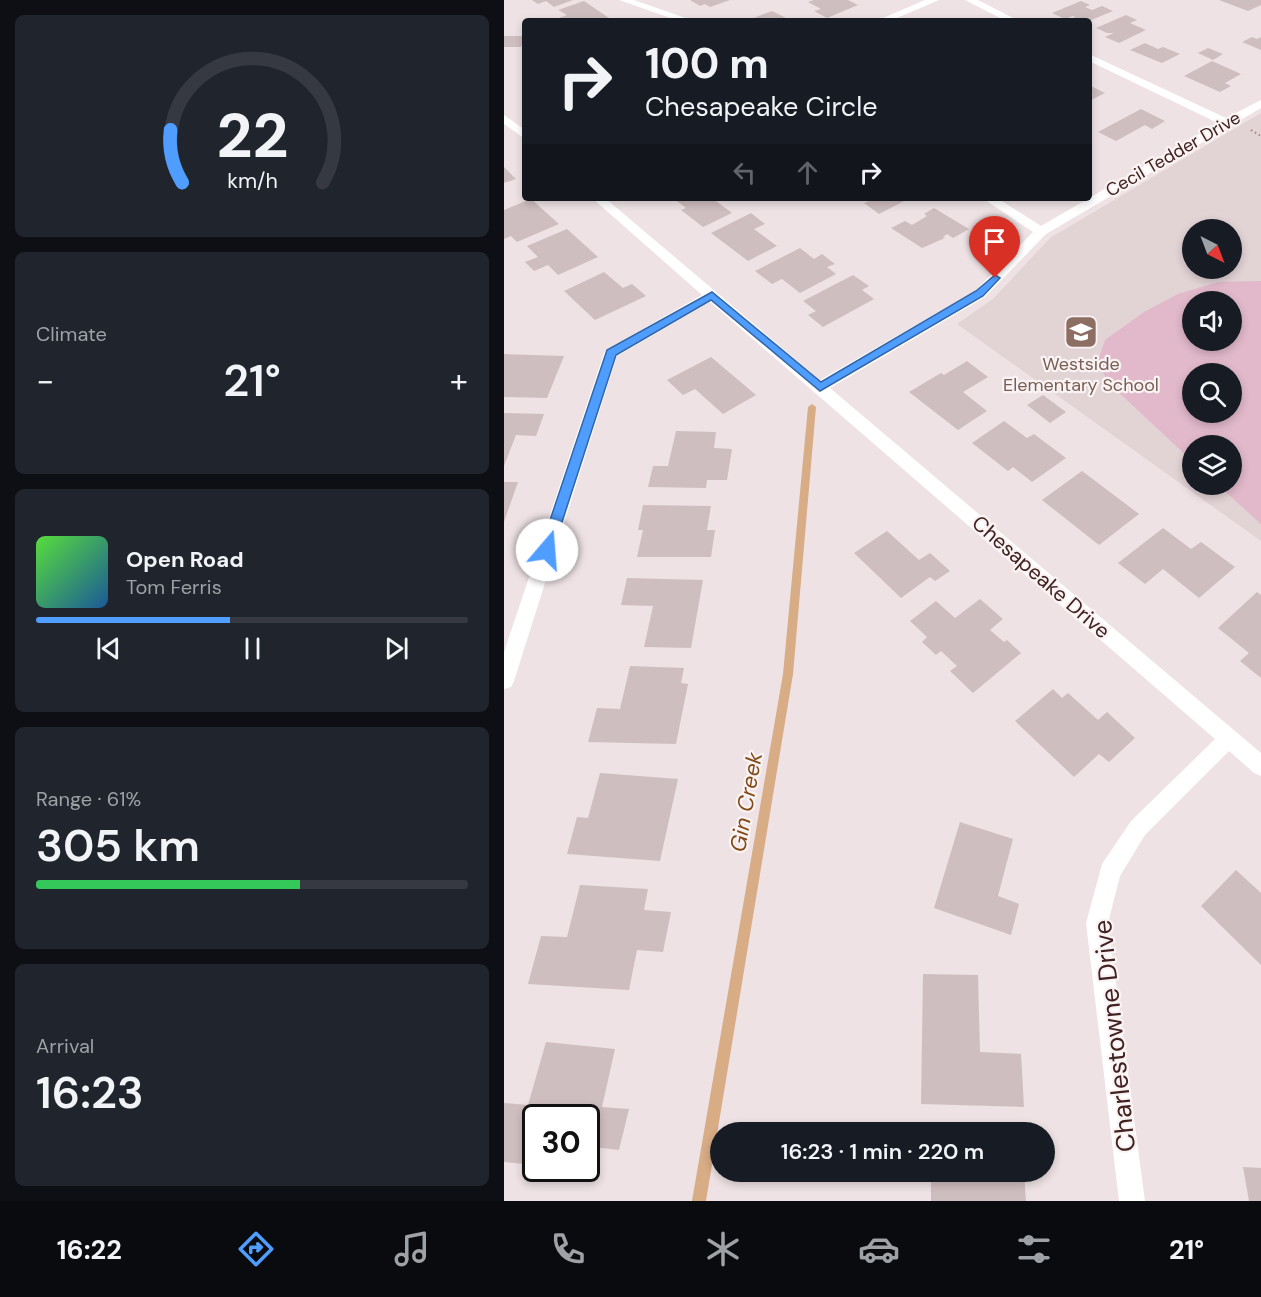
<!DOCTYPE html>
<html lang="en">
<head>
<meta charset="utf-8">
<style>
	body { margin:0; font-family:"DM Sans",sans-serif; background:#20242c; color:#f1f3f6; height:100vh; display:flex; flex-direction:column; font-size:22px; white-space:nowrap }
	* { box-sizing:border-box; margin:0 }
	p { font-size:20px; color:#9ea1a6 }
	.icon { flex:none; width:33px; height:33px; fill:none; stroke:currentColor; stroke-width:2; stroke-linecap:round; stroke-linejoin:round }
	.map { position:relative; flex:1; overflow:hidden }
	.details { display:flex; flex-direction:column; gap:15px; padding:15px; background:#0d0f14; width:504px }
	.details>* { flex:none }
	.guide { position:absolute; left:18px; top:18px; width:570px; height:183px; border-radius:6px; box-shadow:0 3px 9px #0003; background:#171b24; color:#f1f3f6; overflow:hidden }
	.needle { width:39px; rotate:138deg }
	.fabs { position:absolute; left:678px; top:219px; display:grid; gap:12px }
	.fabs a { display:grid; place-items:center; width:60px; height:60px; border-radius:50%; background:#171b24; box-shadow:0 3px 9px #0003; font-size:30px }
	.speed { position:absolute; left:18px; top:1104px; display:flex; gap:12px; font-size:30px; font-weight:700; text-align:center }
	.speed>* { display:grid; place-content:center; width:78px; height:78px; border-radius:50%; background:#171b24; box-shadow:0 3px 9px #0003; line-height:1 }
	.speed .limit { border:3px solid #111; border-radius:9px; background:#fff; color:#111 }
	.pin { position:absolute; display:grid; place-items:center; width:51px; height:51px; color:#fff; margin:-62px -26px; border-radius:50% 50% 50% 0; rotate:-45deg; box-shadow:0 0 6px #0007 }
	.pin .icon { rotate:45deg }
	.me { position:absolute; width:66px; margin:-33px; rotate:18deg; stroke-linejoin:round; filter:drop-shadow(0 0 4px #0008) }
	.turn { display:flex; align-items:center; gap:21px; height:126px; padding:0 24px; font-size:27px }
	.turn .icon { width:78px; height:78px; stroke-width:2.5 }
	.turn b { display:block; font-size:42px; line-height:51px }
	.lanes { display:flex; align-items:center; height:57px; padding:0 24px; background:#0003; justify-content:center; gap:30px; direction:ltr }
	.lanes .off { opacity:.35 }
	.big { font-size:45px; font-weight:600; line-height:1.1 }
	.details .tile { flex:1; display:flex; flex-direction:column; justify-content:center; gap:9px; min-width:0; padding:0 21px; border-radius:9px; background:#20242c }
	.details .dial { align-items:center; gap:0 }
	.dial svg { height:156px; overflow:visible; fill:none; stroke:#363941; stroke-width:7; stroke-linecap:round; text-anchor:middle }
	.dial text { fill:#f1f3f6; stroke:none }
	.song { display:flex; align-items:center; gap:18px }
	.cover { width:72px; height:72px; border-radius:9px; background:linear-gradient(135deg,hsl(110 70% 55%),hsl(210 70% 35%)) }
	.played { height:6px; border-radius:3px; background:linear-gradient(90deg,#4f9dff 45%,#363941 45%) }
	.keys { display:flex; justify-content:space-around; direction:ltr }
	.heat { display:flex; justify-content:space-between; align-items:center; font-size:33px; direction:ltr }
	.charge { height:9px; border-radius:4px; background:linear-gradient(90deg,#34c759 61%,#363941 0) }
	.trip { position:absolute; left:206px; top:1122px; width:345px; height:60px; border-radius:30px; background:#171b24; box-shadow:0 3px 9px #0003; font-weight:600; line-height:60px; text-align:center }
	.tabs { display:flex; height:96px; justify-content:space-around; align-items:center; background:#090b0e; color:#9ea1a6 }
	.tabs .icon { width:42px; height:42px }
	.tabs .active { color:#4f9dff }
	.tabs b { font-size:27px; color:#f1f3f6 }
	main { display:flex; flex:1; min-height:0 }
	.map>svg:first-child { display:block }
	.built { fill:#e2d3d5; fill-rule:evenodd }
	.green { fill:#e1b9ca; fill-rule:evenodd }
	.lines { fill:none; stroke-linecap:round; stroke-linejoin:round }
	.stream { fill:#d8ac85; fill-rule:evenodd }
	.building { fill:#cfbec0 }
	.path { stroke:#b57f7f; stroke-width:2; stroke-dasharray:1.5 3; stroke-linecap:butt }
	.minor { fill:#fff; fill-rule:evenodd }
	.route { fill:#4f9dff; stroke:#3366a6; stroke-width:1.5 }
	.labels { text-anchor:middle; dominant-baseline:central; stroke-width:4.5; stroke-linejoin:round; paint-order:stroke }
	.far-street-label { font-size:18px; fill:#412220; stroke:#faf3f4 }
	.far-education-label { font-size:18px; fill:#785e54; stroke:#faf3f4 }
	.street-label { font-size:21px; fill:#412220; stroke:#faf3f4 }
	.water-label { font-size:22px; font-style:italic; fill:#834914; stroke:#faf3f4 }
	.near-street-label { font-size:26px; fill:#412220; stroke:#faf3f4 }
</style>
</head>
<body>
<main>
<section class="details">
<div class="tile dial"><svg viewBox="0 0 100 80">
<path d="M14 69A42 42 0 1 1 86 69"/>
<path d="M14 69A42 42 0 0 1 8 42" stroke="#4f9dff"/>
<text x="50" y="56" font-size="32" font-weight="700">22</text>
<text x="50" y="72" font-size="11">km/h</text>
</svg></div>
<div class="tile"><p>Climate</p>
<div class="heat"><a>−</a><b class="big">21°</b><a>+</a></div>
</div>
<div class="tile">
<div class="song"><i class="cover"></i><div><b>Open Road</b><p>Tom Ferris</p></div></div>
<div class="played"></div>
<div class="keys"><svg class="icon" aria-label="previous" viewBox="0 0 24 24"><path d="M18 5L8 12l10 7zM5 5v14"/></svg><svg class="icon" aria-label="pause" viewBox="0 0 24 24"><path d="M8 5v14M16 5v14"/></svg><svg class="icon" aria-label="next" viewBox="0 0 24 24"><path d="M6 5l10 7-10 7zM19 5v14"/></svg></div>
</div>
<div class="tile"><p>Range · 61%</p><b class="big">305 km</b><div class="charge"></div></div>
<div class="tile"><p>Arrival</p><b class="big">16:23</b></div>
</section>
<div class="map">
<svg width="757" height="1201" viewBox="0 0 757 1201">
	<rect width="100%" height="100%" fill="#eee2e4"/>
	<!-- built -->
	<path class="built" d="M757,113V541L453,324L489,299L546,238ZM688,230H728V268H688ZM688,302H728V340H688ZM688,374H728V412H688ZM688,446H728V484H688Z"/>
	<!-- green -->
	<path class="green" d="M757,281V524L714,485L728,484V446H688V461L607,385L593,364L601,340L640,312L674,294L714,282ZM688,302H728V340H688ZM688,374H728V412H688Z"/>
	<g class="lines">
		<!-- stream -->
		<path class="stream" d="M308,404L312,407L289,674L202,1201H188L279,674L304,407Z"/>
	</g>
	<!-- building -->
	<g class="building">
		<path d="M28,0H69L50,7L42,1L34,4Z"/>
		<path d="M186,0H226L206,7L201,4L196,6Z"/>
		<path d="M310,0H344L354,5L323,18L310,11L317,9L304,2Z"/>
		<path d="M715,0H757V5L744,11Z"/>
		<path d="M80,1L105,18L94,21H59L55,18L63,15L54,10Z"/>
		<path d="M577,1L586,5L581,7L588,10L598,6L609,11L585,21H572L567,19L571,17L569,16L561,19L548,13Z"/>
		<path d="M268,11L288,21H242Z"/>
		<path d="M622,15L633,20L626,23L642,30L615,43L601,37L610,33H603L592,28Z"/>
		<path d="M0,36H21V39L17,47H0Z"/>
		<path d="M748,37L753,39L757,37V50L738,42Z"/>
		<path d="M641,43L654,49L659,47L676,54L658,63L626,50Z"/>
		<path d="M704,48L719,54L709,60L694,53Z"/>
		<path d="M708,61L737,74L721,83L727,86L716,92L680,76Z"/>
		<path d="M585,85L601,93L585,101Z"/>
		<path d="M637,109L661,121L648,129L641,125L612,141L594,132Z"/>
		<path d="M0,167L12,179L0,183Z"/>
		<path d="M169,198H208L228,213L199,227L177,210L182,208Z"/>
		<path d="M361,198H406L375,214L360,203L365,201Z"/>
		<path d="M27,199L55,224L13,242L7,236L0,239V210Z"/>
		<path d="M430,208L465,229L449,238L443,234L439,237L441,238L418,248L387,228L401,221L408,225L423,216L420,214Z"/>
		<path d="M247,213L261,224L250,229L273,246L244,261L207,233Z"/>
		<path d="M63,229L94,257L54,275L44,265L30,271L21,262L34,257L23,246Z"/>
		<path d="M296,248L310,259L318,254L331,264L323,267L332,274L296,293L278,279L268,284L251,271Z"/>
		<path d="M100,272L119,288L128,284L142,296L91,320L60,291Z"/>
		<path d="M349,275L365,286L358,290L370,299L319,327L304,315L312,311L299,301Z"/>
		<path d="M0,354L60,356L43,398L0,397Z"/>
		<path d="M207,357L252,395L219,414L191,389L179,395L163,380Z"/>
		<path d="M463,361L484,377L459,392L483,411L454,430L405,392L437,373L440,375Z"/>
		<path d="M539,395L562,412L546,423L523,405Z"/>
		<path d="M0,413L40,414L32,436L12,435L0,466Z"/>
		<path d="M500,421L523,438L530,434L562,458L528,482L509,467L504,471L468,443Z"/>
		<path d="M172,431L212,432L210,448L228,449L223,480H203L202,488L144,487L149,466H164Z"/>
		<path d="M578,471L635,514L595,545L538,500Z"/>
		<path d="M0,482H14L0,522Z"/>
		<path d="M139,505L207,506L203,530H211L207,557H133L139,530H134Z"/>
		<path d="M659,528L687,549L697,542L731,567L695,598L659,569L641,584L614,563Z"/>
		<path d="M383,531L415,560L426,553L446,571L431,581L426,577L397,598L350,553Z"/>
		<path d="M123,578L199,580L187,648L140,647L149,606L117,605Z"/>
		<path d="M753,592L757,595V678L736,661L745,653L714,628Z"/>
		<path d="M476,599L499,619L486,630L500,642L503,640L517,653L469,693L446,671L453,666L437,651L432,655L418,642L423,637L406,621L432,601L451,618Z"/>
		<path d="M126,666L180,668L177,683L184,684L172,744L84,742L93,708L116,709Z"/>
		<path d="M549,689L558,698L564,693L594,720L603,712L631,738L605,762L595,754L570,777L511,721Z"/>
		<path d="M96,773L174,779L156,861L63,854L73,817L84,818Z"/>
		<path d="M456,822L509,839L494,896L515,904L507,935L430,908Z"/>
		<path d="M732,870L757,893V965L697,906Z"/>
		<path d="M76,885L144,889L140,910L167,912L159,952L133,950L125,990L24,984L37,936L63,937Z"/>
		<path d="M419,974L474,975L476,1052L517,1054L520,1107L417,1104Z"/>
		<path d="M42,1042L111,1049L98,1107L125,1109L115,1150L89,1147L83,1168L82,1118H32V1165L0,1162V1103L24,1105Z"/>
		<path d="M739,1167L757,1168V1201H745Z"/>
		<path d="M475,1172H520L522,1201H427V1175L475,1177Z"/>
	</g>
	<g class="lines">
		<!-- path -->
		<path class="path" d="M747,130L757,136"/>
		<!-- minor -->
		<g class="minor">
			<path d="M115,0H130L190,21H175Z"/>
			<path d="M421,0H435L386,21H372Z"/>
			<path d="M461,0H474L515,21H502Z"/>
			<path d="M585,54L722,118L757,100V108L542,234L481,297L326,388L757,753V776L750,773L725,751L641,835L616,876L604,923L641,1201H615L582,923L598,864L627,821L711,739L206,302L113,356L10,681L7,687L0,689V652L100,353L102,350L198,295L88,198H101L316,380L471,291L529,232L478,198H493L537,226L714,123L585,61Z"/>
			<path d="M0,115L21,130V139L0,124Z"/>
		</g>
	</g>
	<!-- route -->
	<path class="route" d="M491,275L496,278L479,296L316,391L207,300L112,355L49,550L43,555L38,554L36,550L103,350L208,292L317,382L472,291Z"/>
	<!-- icons -->
	<defs>
		<symbol id="school-square" viewBox="-11 -11 22 22"><rect x="-9" y="-9" width="18" height="18" rx="4" fill="#8d6e63" stroke="#faf3f4"/><path d="M0-5L7-2L0 1L-7-2ZM-4 1L0 2.5L4 1V4Q0 6-4 4Z" fill="#fff"/></symbol>
	</defs>
	<g fill-rule="evenodd">
		<use href="#school-square" x="558" y="313" width="38" height="38"/>
	</g>
	<g class="labels">
		<!-- far-street labels -->
		<g class="far-street-label">
			<text transform="translate(669 154) rotate(-30)">Cecil Tedder Drive</text>
		</g>
		<!-- far-education labels -->
		<g class="far-education-label">
			<text x="577" y="364">Westside<tspan x="577" dy="21">Elementary School</tspan></text>
		</g>
		<!-- street labels -->
		<g class="street-label">
			<text transform="translate(537 577) rotate(41)">Chesapeake Drive</text>
		</g>
		<!-- water labels -->
		<g class="water-label">
			<text transform="translate(242 802) rotate(-80)">Gin Creek</text>
		</g>
		<!-- near-street labels -->
		<g class="near-street-label">
			<text transform="translate(610 1036) rotate(-96)">Charlestowne Drive</text>
		</g>
	</g>
</svg>
<div class="fabs">
<a><svg class="needle" viewBox="-14 -14 28 28"><path d="M0-13l5 13h-10z" fill="#e53935"/><path d="M0 13l5-13h-10z" fill="#9ea1a6"/></svg></a>
<a><svg class="icon" aria-label="sound" viewBox="0 0 24 24"><path d="M4 9h4l5-4v14l-5-4H4zM17 9q2 3 0 6"/></svg></a>
<a><svg class="icon" aria-label="search" viewBox="0 0 24 24"><circle cx="10" cy="10" r="6"/><path d="M15 15l6 6"/></svg></a>
<a><svg class="icon" aria-label="layers" viewBox="0 0 24 24"><path d="M12 4l9 5-9 5-9-5zM3 14l9 5 9-5"/></svg></a>
</div>
<div class="speed"><div class="limit">30</div></div>
<div class="pin" style="left:491px;top:278px;background:#d93025"><svg class="icon" aria-label="arrive" viewBox="0 0 24 24"><path d="M6 21V4h12l-3 4 3 4H6"/></svg></div>
<svg class="me" style="left:43px;top:550px" viewBox="-20 -20 40 40"><circle r="19" fill="#fff"/><path d="M0-13L10 11 0 6-10 11z" fill="#4f9dff"/></svg>
<div class="trip">16:23 · 1 min · 220 m</div>
<div class="guide">
<div class="turn"><svg class="icon" aria-label="right" viewBox="0 0 24 24"><path d="M7 20v-9h11M14 6l5 5-5 5"/></svg><div><b>100 m</b>Chesapeake Circle</div></div>
<div class="lanes"><svg class="icon off" aria-label="left" viewBox="0 0 24 24"><path d="M17 20v-9H6M10 6l-5 5 5 5"/></svg><svg class="icon off" aria-label="ahead" viewBox="0 0 24 24"><path d="M12 20V5M6 11l6-6 6 6"/></svg><svg class="icon" aria-label="right" viewBox="0 0 24 24"><path d="M7 20v-9h11M14 6l5 5-5 5"/></svg></div>
</div>
</div>
</main>
<nav class="tabs">
<b>16:22</b>
<svg class="icon active" aria-label="directions" viewBox="0 0 24 24"><path d="M12 3l9 9-9 9-9-9zM9 14v-3h6M13 9l2 2-2 2"/></svg>
<svg class="icon" aria-label="music" viewBox="0 0 24 24"><path d="M9 18V5l10-2v13"/><circle cx="6" cy="18" r="3"/><circle cx="16" cy="16" r="3"/></svg>
<svg class="icon" aria-label="phone" viewBox="0 0 24 24"><path d="M5 4h4l2 5-3 2q2 4 5 5l2-3 5 2v4C11 20 4 13 5 4z"/></svg>
<svg class="icon" aria-label="climate" viewBox="0 0 24 24"><path d="M12 3v18M4 7l16 10M4 17L20 7"/></svg>
<svg class="icon" aria-label="car" viewBox="0 0 24 24"><path d="M5 17H2v-5l4-1 3-4h7l3 4 3 1v5h-3M9 17h6M6 11h13"/><circle cx="7" cy="17" r="2"/><circle cx="17" cy="17" r="2"/></svg>
<svg class="icon" aria-label="filters" viewBox="0 0 24 24"><path d="M4 7h16M4 17h16"/><circle cx="9" cy="7" r="2"/><circle cx="15" cy="17" r="2"/></svg>
<b>21°</b>
</nav>
</body>
</html>
